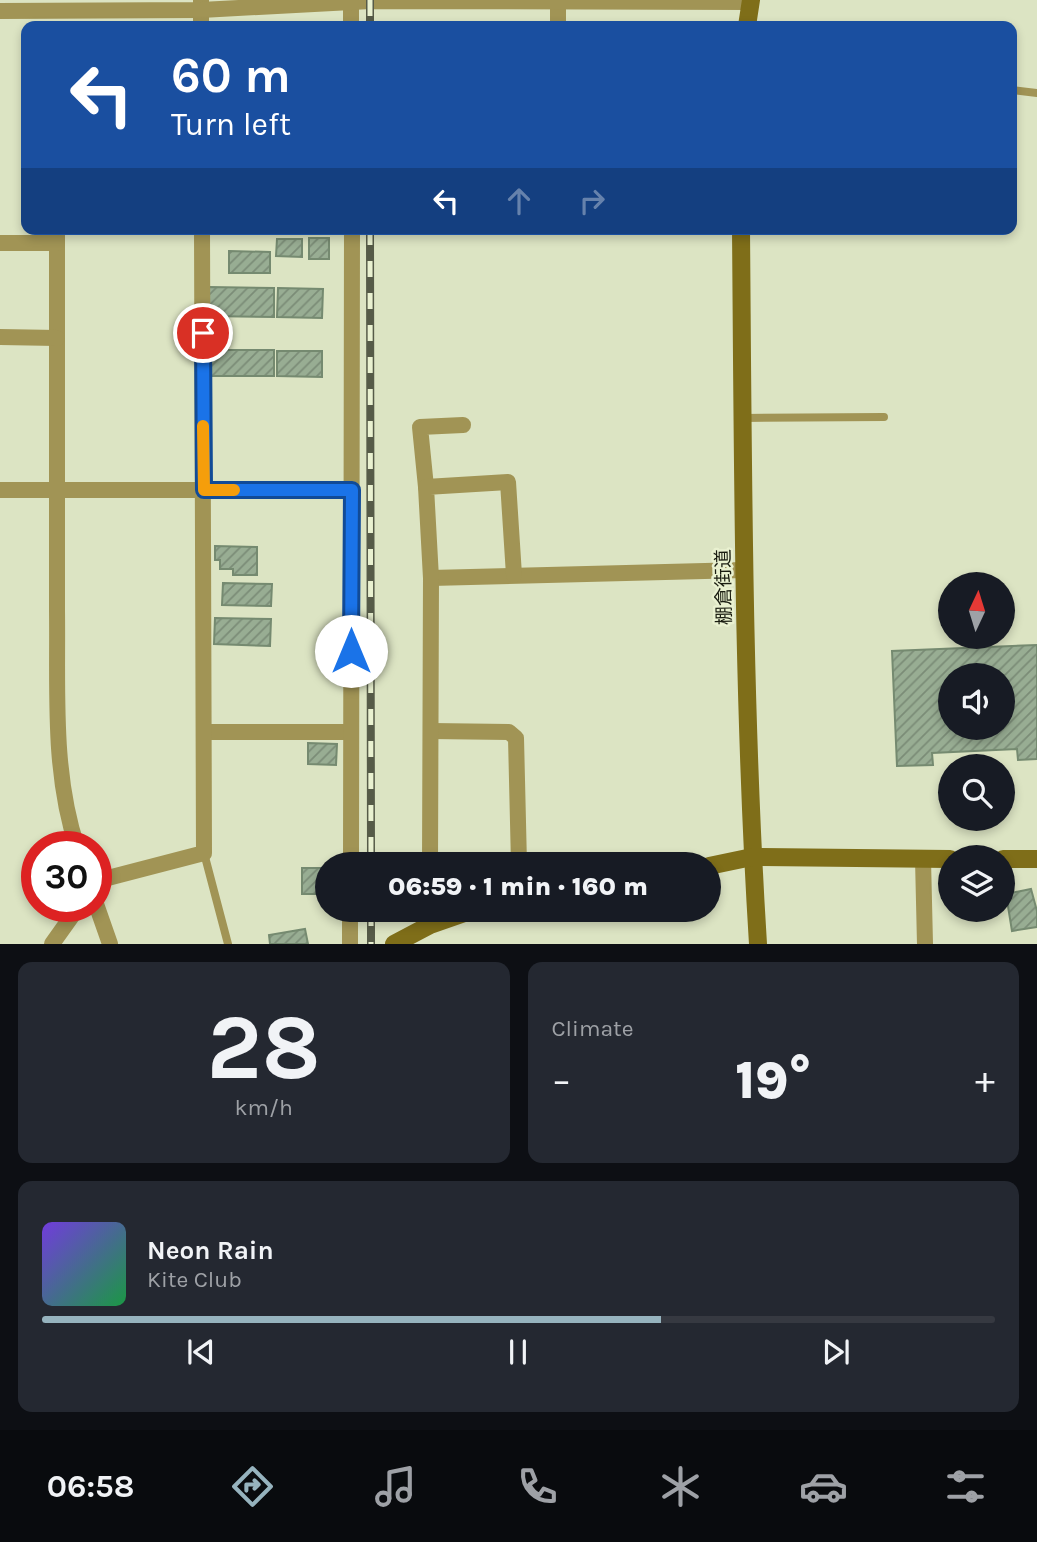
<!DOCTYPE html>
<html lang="en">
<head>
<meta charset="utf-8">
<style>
	body { margin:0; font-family:Karla,"Noto Sans JP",sans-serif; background:#242831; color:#f1f3f6; height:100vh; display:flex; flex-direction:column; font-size:26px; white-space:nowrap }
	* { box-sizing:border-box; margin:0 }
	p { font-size:23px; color:#9ea1a6 }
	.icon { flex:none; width:38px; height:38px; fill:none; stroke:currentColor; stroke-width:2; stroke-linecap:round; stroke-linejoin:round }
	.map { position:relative; height:944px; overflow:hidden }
	.sheet { display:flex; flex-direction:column; gap:18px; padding:18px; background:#0d0f14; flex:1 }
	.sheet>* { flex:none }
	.banner { position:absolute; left:21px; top:21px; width:996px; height:214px; border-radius:14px; box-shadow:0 4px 10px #0003; background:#1a4fa0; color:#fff; overflow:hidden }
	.needle { width:46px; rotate:4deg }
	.fabs { position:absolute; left:938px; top:572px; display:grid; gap:14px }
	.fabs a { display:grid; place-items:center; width:77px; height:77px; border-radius:50%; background:#171b24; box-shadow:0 4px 10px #0003; font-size:35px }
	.speed { position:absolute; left:21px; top:831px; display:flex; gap:14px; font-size:35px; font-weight:700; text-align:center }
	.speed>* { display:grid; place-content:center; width:91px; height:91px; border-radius:50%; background:#171b24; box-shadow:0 4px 10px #0003; line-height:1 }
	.speed .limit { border:10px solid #d22; background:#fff; color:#111 }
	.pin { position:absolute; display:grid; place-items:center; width:60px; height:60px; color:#fff; margin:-30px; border:4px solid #fff; border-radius:50%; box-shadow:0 2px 7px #0007 }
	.me { position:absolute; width:77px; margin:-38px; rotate:0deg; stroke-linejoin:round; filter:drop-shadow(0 0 5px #0008) }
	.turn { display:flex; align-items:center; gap:24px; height:147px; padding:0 35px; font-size:32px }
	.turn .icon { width:91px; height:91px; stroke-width:2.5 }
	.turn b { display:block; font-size:49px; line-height:60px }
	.lanes { display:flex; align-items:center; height:66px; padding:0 35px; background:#0003; justify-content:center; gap:35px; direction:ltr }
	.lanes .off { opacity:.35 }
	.big { font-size:52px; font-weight:800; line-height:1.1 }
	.sheet .tile { flex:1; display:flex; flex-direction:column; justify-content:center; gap:10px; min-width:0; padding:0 24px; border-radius:14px; background:#242831 }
	.sheet .dial { align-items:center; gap:0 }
	.dial b { font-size:91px; line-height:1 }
	.song { display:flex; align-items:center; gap:21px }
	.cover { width:84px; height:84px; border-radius:10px; background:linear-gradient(135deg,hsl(260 70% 55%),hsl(140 70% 35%)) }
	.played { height:7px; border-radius:4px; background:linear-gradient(90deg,#96b3be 65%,#363941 65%) }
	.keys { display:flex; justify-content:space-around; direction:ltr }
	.heat { display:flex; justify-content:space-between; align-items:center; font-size:38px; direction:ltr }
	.sheet .tiles { flex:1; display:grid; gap:18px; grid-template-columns:1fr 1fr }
	.tile:last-child { grid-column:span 2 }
	.trip { position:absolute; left:315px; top:852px; width:406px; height:70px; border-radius:35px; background:#171b24; box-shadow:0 4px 10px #0003; font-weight:800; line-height:70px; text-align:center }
	.dock { display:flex; height:112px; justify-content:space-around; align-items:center; background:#090b0e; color:#9ea1a6 }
	.dock .icon { width:49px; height:49px }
	.dock .on { color:#96b3be }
	.dock b { font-size:32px; color:#f1f3f6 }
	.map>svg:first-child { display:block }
	.building { fill:url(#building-hatch); stroke:#758a70; stroke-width:2; fill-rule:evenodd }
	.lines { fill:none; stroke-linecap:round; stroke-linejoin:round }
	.lane { stroke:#a19455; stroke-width:8 }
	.street { stroke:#a19455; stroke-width:16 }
	.secondary { stroke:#7f6e19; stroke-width:18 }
	.rail-casing { stroke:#565b48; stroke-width:8 }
	.rail { stroke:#e9f1d0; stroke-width:5; stroke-dasharray:16; stroke-linecap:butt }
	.route-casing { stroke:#114b97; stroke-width:18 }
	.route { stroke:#1a73e8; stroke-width:12 }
	.slow { stroke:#f59e0b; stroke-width:12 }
	.labels { text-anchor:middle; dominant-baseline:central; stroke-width:5; stroke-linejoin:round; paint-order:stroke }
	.street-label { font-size:19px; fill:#191c10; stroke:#e9f1d0 }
</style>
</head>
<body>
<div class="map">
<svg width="1037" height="944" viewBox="0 0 1037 944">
	<defs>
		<pattern id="building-hatch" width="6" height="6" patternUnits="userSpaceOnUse" patternTransform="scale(1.75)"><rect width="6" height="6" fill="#98ad93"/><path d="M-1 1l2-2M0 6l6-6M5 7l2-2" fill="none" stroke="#7b8c77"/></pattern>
	</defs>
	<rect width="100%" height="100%" fill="#dce4c3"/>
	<!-- building -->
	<g class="building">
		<rect x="309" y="238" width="20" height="21"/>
		<path d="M277,239H302V257L276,256Z"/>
		<path d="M229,251L270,252V273H229Z"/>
		<path d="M209,287L274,288V317L208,316Z"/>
		<path d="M278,288L323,289L322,318L277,317Z"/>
		<rect x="210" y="350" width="64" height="26"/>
		<path d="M277,351H322V377L277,376Z"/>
		<path d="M215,546L257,547V575H233V569H220V560H215Z"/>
		<path d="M223,583L272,584L271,606L222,605Z"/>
		<path d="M215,618L271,619L270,646L214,644Z"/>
		<path d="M1037,645V759L1018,760L1017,749L932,753L933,765L897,766L892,651ZM950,676H1003V728H950Z"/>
		<path d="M308,743L337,744L336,765L308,764Z"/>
		<rect x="302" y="868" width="25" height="26"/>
		<path d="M1031,889L1037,911V927L1012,931L1006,894Z"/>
		<path d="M305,929L308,944H270L269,935Z"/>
	</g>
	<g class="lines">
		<!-- lane -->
		<g class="lane">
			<path d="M1012,90L1037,93"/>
			<path d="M743,418L884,417"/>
			<path d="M204,853L228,944"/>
		</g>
		<!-- street -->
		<g class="street">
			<path d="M201,0V26"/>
			<path d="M351,0V26"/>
			<path d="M558,3V26"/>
			<path d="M0,11L201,10L370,1L751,2"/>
			<path d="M57,229C57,356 56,483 57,611C58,689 52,772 77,847"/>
			<path d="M0,243H57"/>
			<path d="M0,337L57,338"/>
			<path d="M426,487L420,427L463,425"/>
			<path d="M0,490H352"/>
			<path d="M431,578L744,570"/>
			<path d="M431,731L509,732L516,738L519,864"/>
			<path d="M204,732H351"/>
			<path d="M923,859L925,944"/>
			<path d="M351,864L352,229"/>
			<path d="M430,864L431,578L426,487L508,482L514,575"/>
			<path d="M96,886L104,879L204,853L202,229"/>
			<path d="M96,904L110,944"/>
			<path d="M430,925V910"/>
			<path d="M52,944L79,906"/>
			<path d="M350,944V910"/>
		</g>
		<!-- secondary -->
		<g class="secondary">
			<path d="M747,26L751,0"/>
			<path d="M741,229C743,467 743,706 758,944"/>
			<path d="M1003,859H1037"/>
			<path d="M709,866L752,857L950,859"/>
			<path d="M394,944L430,925L473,910"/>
		</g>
		<defs>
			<g id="rail">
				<path d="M370,0V26"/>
				<path d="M370,229L371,864"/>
				<path d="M371,910V944"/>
			</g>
		</defs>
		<!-- rail casing -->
		<use href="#rail" class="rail-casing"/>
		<!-- rail -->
		<use href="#rail" class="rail"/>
	</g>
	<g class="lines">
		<defs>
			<path id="route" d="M203,333L204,490H352L351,651"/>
		</defs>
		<!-- route casing -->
		<use href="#route" class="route-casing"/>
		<!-- route -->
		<use href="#route" class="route"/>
		<!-- slow -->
		<path class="slow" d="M203,426L204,490H234"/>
	</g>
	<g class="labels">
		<!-- street labels -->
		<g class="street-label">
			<text transform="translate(724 587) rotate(-91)">棚倉街道</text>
		</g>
	</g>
</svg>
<div class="fabs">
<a><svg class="needle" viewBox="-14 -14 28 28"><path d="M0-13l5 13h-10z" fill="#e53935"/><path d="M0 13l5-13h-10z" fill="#9ea1a6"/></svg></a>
<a><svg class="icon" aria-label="sound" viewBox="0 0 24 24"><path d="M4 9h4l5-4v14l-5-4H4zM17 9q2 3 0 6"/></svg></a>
<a><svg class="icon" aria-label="search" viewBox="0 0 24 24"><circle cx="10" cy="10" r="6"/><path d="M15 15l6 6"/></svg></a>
<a><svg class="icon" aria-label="layers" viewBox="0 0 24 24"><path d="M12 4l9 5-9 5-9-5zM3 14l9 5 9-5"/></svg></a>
</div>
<div class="speed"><div class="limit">30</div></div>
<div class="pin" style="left:203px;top:333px;background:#d93025"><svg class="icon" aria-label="arrive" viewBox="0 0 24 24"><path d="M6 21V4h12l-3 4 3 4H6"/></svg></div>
<svg class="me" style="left:351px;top:651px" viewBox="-20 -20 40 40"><circle r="19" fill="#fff"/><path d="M0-13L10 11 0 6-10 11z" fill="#1a73e8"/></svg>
<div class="trip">06:59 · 1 min · 160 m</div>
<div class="banner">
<div class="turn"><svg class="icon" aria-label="left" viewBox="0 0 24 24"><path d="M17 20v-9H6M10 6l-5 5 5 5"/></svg><div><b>60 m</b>Turn left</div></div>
<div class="lanes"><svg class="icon" aria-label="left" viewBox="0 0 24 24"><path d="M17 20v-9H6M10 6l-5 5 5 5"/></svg><svg class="icon off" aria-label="ahead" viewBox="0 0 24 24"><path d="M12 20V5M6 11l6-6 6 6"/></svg><svg class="icon off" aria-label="right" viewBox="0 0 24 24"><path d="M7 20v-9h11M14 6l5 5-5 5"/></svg></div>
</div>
</div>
<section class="sheet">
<div class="tiles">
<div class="tile dial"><b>28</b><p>km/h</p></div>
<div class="tile"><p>Climate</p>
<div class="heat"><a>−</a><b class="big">19°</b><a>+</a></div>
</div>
<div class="tile">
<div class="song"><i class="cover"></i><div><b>Neon Rain</b><p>Kite Club</p></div></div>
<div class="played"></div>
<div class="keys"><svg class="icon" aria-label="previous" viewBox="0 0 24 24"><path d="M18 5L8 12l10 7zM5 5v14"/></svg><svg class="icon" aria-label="pause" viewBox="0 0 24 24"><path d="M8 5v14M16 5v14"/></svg><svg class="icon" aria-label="next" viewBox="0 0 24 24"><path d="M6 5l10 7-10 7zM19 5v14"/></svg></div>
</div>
</div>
</section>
<nav class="dock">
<b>06:58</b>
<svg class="icon on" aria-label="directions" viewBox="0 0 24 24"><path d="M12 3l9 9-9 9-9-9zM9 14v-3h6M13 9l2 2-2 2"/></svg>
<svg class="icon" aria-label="music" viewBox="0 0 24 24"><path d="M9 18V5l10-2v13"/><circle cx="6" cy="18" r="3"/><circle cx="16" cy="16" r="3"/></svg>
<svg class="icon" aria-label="phone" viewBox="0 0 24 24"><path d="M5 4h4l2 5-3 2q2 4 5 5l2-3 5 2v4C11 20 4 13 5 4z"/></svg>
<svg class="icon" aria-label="climate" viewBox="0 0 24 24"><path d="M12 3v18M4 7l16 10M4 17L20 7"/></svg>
<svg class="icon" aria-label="car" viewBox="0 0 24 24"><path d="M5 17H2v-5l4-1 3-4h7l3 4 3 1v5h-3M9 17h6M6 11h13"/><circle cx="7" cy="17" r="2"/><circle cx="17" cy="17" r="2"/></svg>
<svg class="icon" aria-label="filters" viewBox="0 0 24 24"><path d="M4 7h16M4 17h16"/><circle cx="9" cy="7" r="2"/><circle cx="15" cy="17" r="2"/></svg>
</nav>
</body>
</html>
